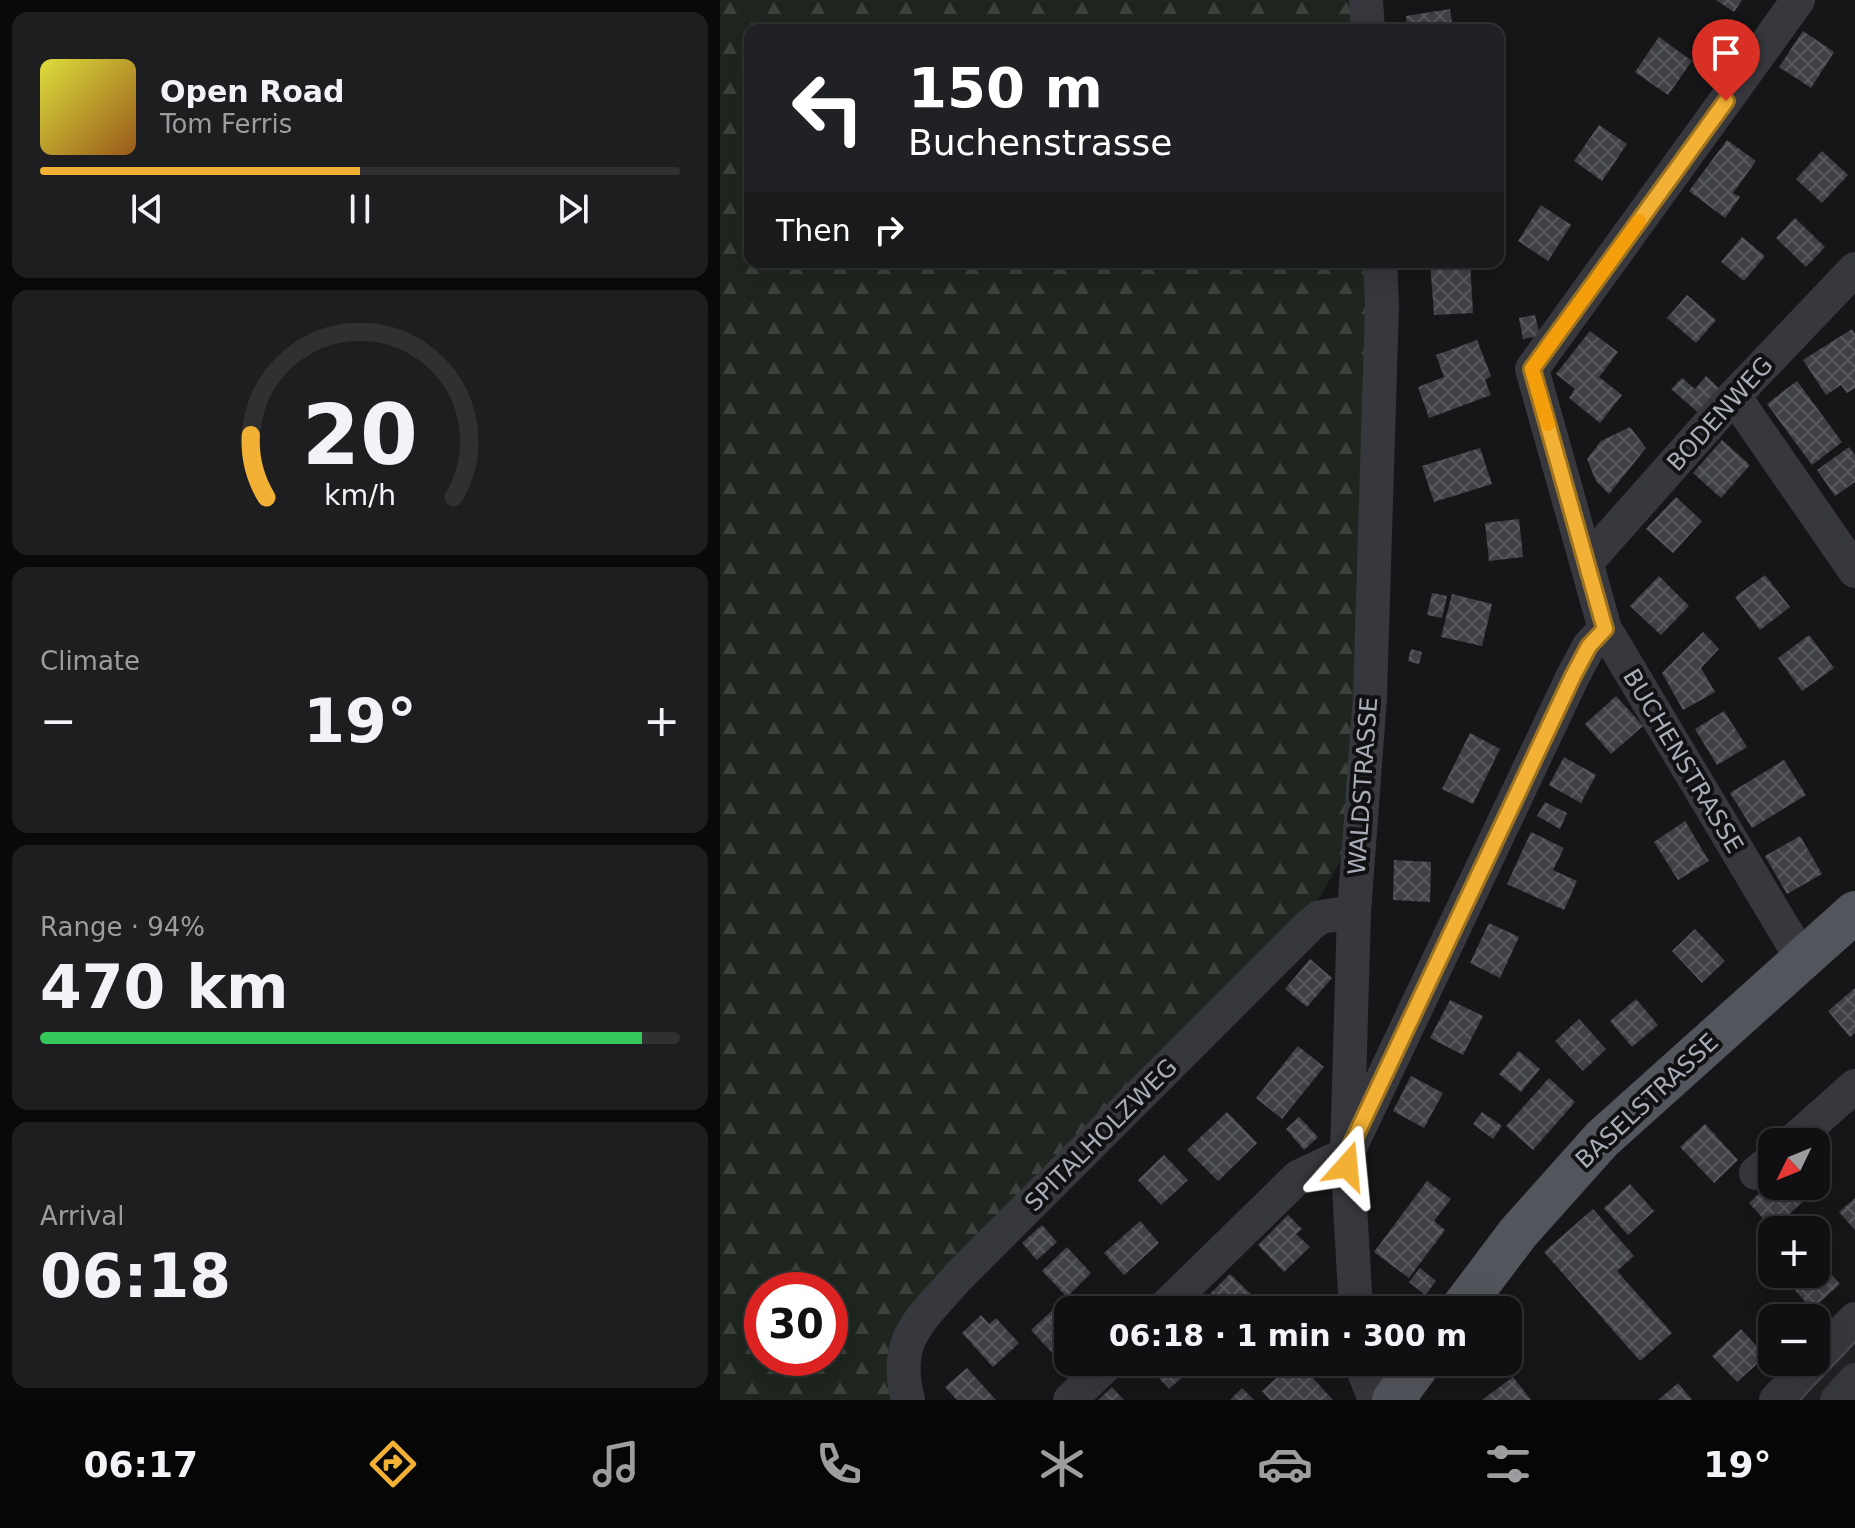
<!DOCTYPE html>
<html lang="en">
<head>
<meta charset="utf-8">
<style>
	body { margin:0; font-family:"DejaVu Sans",sans-serif; background:#1e1e20; color:#f1f3f6; height:100vh; display:flex; flex-direction:column; font-size:30px; white-space:nowrap }
	* { box-sizing:border-box; margin:0 }
	p { font-size:26px; color:#9c9d9f }
	.icon { flex:none; width:44px; height:44px; fill:none; stroke:currentColor; stroke-width:2; stroke-linecap:round; stroke-linejoin:round }
	.map { position:relative; flex:1; overflow:hidden }
	.drawer { display:flex; flex-direction:column; gap:12px; padding:12px; background:#09090a; width:720px }
	.drawer>* { flex:none }
	.top-card { position:absolute; left:24px; top:24px; width:760px; height:244px; border-radius:16px; box-shadow:0 8px 32px #0002,0 0 0 2px #303032; background:#202124; color:#fff; overflow:hidden }
	.needle { width:52px; rotate:227deg }
	.fabs { position:absolute; left:1038px; top:1128px; display:grid; gap:16px }
	.fabs a { display:grid; place-items:center; width:72px; height:72px; border-radius:16px; background:#101012; box-shadow:0 8px 32px #0002,0 0 0 2px #303032; font-size:40px }
	.speed { position:absolute; left:24px; top:1272px; display:flex; gap:16px; font-size:40px; font-weight:700; text-align:center }
	.speed>* { display:grid; place-content:center; width:104px; height:104px; border-radius:50%; background:#101012; box-shadow:0 8px 32px #0002,0 0 0 2px #303032; line-height:1 }
	.speed .limit { border:12px solid #d22; background:#fff; color:#111 }
	.pin { position:absolute; display:grid; place-items:center; width:68px; height:68px; color:#fff; margin:-82px -34px; border-radius:50% 50% 50% 0; rotate:-45deg; box-shadow:0 0 8px #0007 }
	.pin .icon { rotate:45deg }
	.me { position:absolute; width:88px; margin:-44px; rotate:18deg; stroke-linejoin:round; filter:drop-shadow(0 0 6px #0008) }
	.turn { display:flex; align-items:center; gap:28px; height:168px; padding:0 32px; font-size:36px }
	.turn .icon { width:104px; height:104px; stroke-width:2.5 }
	.turn b { display:block; font-size:56px; line-height:68px }
	.then { display:flex; align-items:center; height:76px; padding:0 32px; background:#0003; gap:16px; font-size:30px }
	.big { font-size:60px; font-weight:700; line-height:1.1 }
	.drawer .card { flex:1; display:flex; flex-direction:column; justify-content:center; gap:12px; min-width:0; padding:0 28px; border-radius:16px; background:#1e1e20 }
	.drawer .dial { align-items:center; gap:0 }
	.dial svg { height:208px; overflow:visible; fill:none; stroke:#303032; stroke-width:7; stroke-linecap:round; text-anchor:middle }
	.dial text { fill:#f1f3f6; stroke:none }
	.song { display:flex; align-items:center; gap:24px }
	.cover { width:96px; height:96px; border-radius:12px; background:linear-gradient(135deg,hsl(60 70% 55%),hsl(30 70% 35%)) }
	.played { height:8px; border-radius:4px; background:linear-gradient(90deg,#f2b134 50%,#303032 50%) }
	.keys { display:flex; justify-content:space-around; direction:ltr }
	.heat { display:flex; justify-content:space-between; align-items:center; font-size:44px; direction:ltr }
	.charge { height:12px; border-radius:6px; background:linear-gradient(90deg,#34c759 94%,#303032 0) }
	.trip { position:absolute; left:334px; top:1296px; width:468px; height:80px; border-radius:16px; background:#101012; box-shadow:0 8px 32px #0002,0 0 0 2px #303032; font-weight:700; line-height:80px; text-align:center }
	.tabs { display:flex; height:128px; justify-content:space-around; align-items:center; background:#060607; color:#9c9d9f }
	.tabs .icon { width:56px; height:56px }
	.tabs .on { color:#f2b134 }
	.tabs b { font-size:36px; color:#f1f3f6 }
	main { display:flex; flex:1; min-height:0 }
	.map>svg:first-child { display:block }
	.built { fill:#222225 }
	.forest { fill:url(#forest-firs); fill-rule:evenodd }
	.building { fill:url(#building-cross-hatch) }
	.lines { fill:none; stroke-linecap:round; stroke-linejoin:round }
	.minor { stroke:#37383d; stroke-width:34 }
	.major { stroke:#53555c; stroke-width:42 }
	.tram { stroke:#4a4c52; stroke-width:2 }
	.route-casing { stroke:#9d7322; stroke-width:20 }
	.route { stroke:#f2b134; stroke-width:14 }
	.slow { stroke:#f59e0b; stroke-width:14 }
	.labels { text-anchor:middle; dominant-baseline:central; stroke-width:8; stroke-linejoin:round; paint-order:stroke }
	.street-label { font-size:24px; fill:#a8adb8; stroke:#111113 }
</style>
</head>
<body>
<main>
<section class="drawer">
<div class="card">
<div class="song"><i class="cover"></i><div><b>Open Road</b><p>Tom Ferris</p></div></div>
<div class="played"></div>
<div class="keys"><svg class="icon" aria-label="previous" viewBox="0 0 24 24"><path d="M18 5L8 12l10 7zM5 5v14"/></svg><svg class="icon" aria-label="pause" viewBox="0 0 24 24"><path d="M8 5v14M16 5v14"/></svg><svg class="icon" aria-label="next" viewBox="0 0 24 24"><path d="M6 5l10 7-10 7zM19 5v14"/></svg></div>
</div>
<div class="card dial"><svg viewBox="0 0 100 80">
<path d="M14 69A42 42 0 1 1 86 69"/>
<path d="M14 69A42 42 0 0 1 8 45" stroke="#f2b134"/>
<text x="50" y="56" font-size="32" font-weight="700">20</text>
<text x="50" y="72" font-size="11">km/h</text>
</svg></div>
<div class="card"><p>Climate</p>
<div class="heat"><a>−</a><b class="big">19°</b><a>+</a></div>
</div>
<div class="card"><p>Range · 94%</p><b class="big">470 km</b><div class="charge"></div></div>
<div class="card"><p>Arrival</p><b class="big">06:18</b></div>
</section>
<div class="map">
<svg width="1135" height="1400" viewBox="0 0 1135 1400">
	<defs>
		<pattern id="forest-firs" width="22" height="20" patternUnits="userSpaceOnUse" patternTransform="scale(2)"><rect width="22" height="20" fill="#1e261f"/><path d="M5 1l3.5 6h-7zM16 11l3.5 6h-7z" fill="#3c433d"/></pattern>
		<pattern id="building-cross-hatch" width="8" height="8" patternUnits="userSpaceOnUse" patternTransform="scale(2)"><rect width="8" height="8" fill="#404145"/><path d="M0 0l8 8M0 8l8-8" fill="none" stroke="#595a5e"/></pattern>
	</defs>
	<rect width="100%" height="100%" fill="#161618"/>
	<!-- built -->
	<path class="built" d="M1135,1328V1370L1109,1400H1066Z"/>
	<!-- forest -->
	<path class="forest" d="M0,0H646L648,30H30V262H660L626,851L601,895L217,1290L179,1400H0ZM42,1290H110V1358H42Z"/>
	<!-- building -->
	<g class="building">
		<path d="M996,0H1022L1014,12Z"/>
		<path d="M730,9L733,30H688L686,16Z"/>
		<path d="M1083,31L1114,52L1091,88L1059,67Z"/>
		<path d="M939,37L972,61L948,95L915,72Z"/>
		<path d="M879,125L907,144L882,181L854,161Z"/>
		<path d="M1007,140L1036,161L1013,193L1020,197L1005,218L969,191Z"/>
		<path d="M1102,151L1128,175L1102,203L1076,179Z"/>
		<path d="M821,205L851,225L828,261L798,241Z"/>
		<path d="M1075,218L1105,247L1086,267L1056,238Z"/>
		<path d="M1022,237L1045,256L1024,281L1001,262Z"/>
		<path d="M710,262H750L753,313L714,315Z"/>
		<path d="M967,295L996,320L976,343L947,318Z"/>
		<path d="M815,315L820,336L803,339L799,318Z"/>
		<path d="M1132,329L1135,334V388L1127,393L1121,385L1106,395L1083,360Z"/>
		<path d="M870,331L898,352L879,377L902,395L880,423L849,398L855,389L836,374Z"/>
		<path d="M757,340L771,376L765,380L771,395L709,418L698,387L724,377L716,355Z"/>
		<path d="M986,376L1002,391L981,415L951,389L962,378L975,389Z"/>
		<path d="M1077,381L1122,442L1092,465L1047,404Z"/>
		<path d="M910,427L926,448L889,494L876,481L867,459L881,441Z"/>
		<path d="M1002,440L1030,465L1001,498L973,473Z"/>
		<path d="M1129,447L1135,455V482L1115,496L1097,470Z"/>
		<path d="M760,448L772,484L714,502L702,466Z"/>
		<path d="M956,497L982,521L953,553L926,529Z"/>
		<path d="M799,519L803,557L769,561L765,523Z"/>
		<path d="M1045,575L1070,607L1040,630L1015,597Z"/>
		<path d="M939,576L969,606L941,635L910,606Z"/>
		<path d="M712,593L727,596L722,618L707,615Z"/>
		<path d="M732,594L772,604L762,646L721,637Z"/>
		<path d="M983,632L999,649L981,668L995,692L963,710L942,673Z"/>
		<path d="M1089,635L1114,668L1082,691L1058,658Z"/>
		<path d="M691,649L702,652L699,664L688,661Z"/>
		<path d="M896,696L923,726L891,754L865,724Z"/>
		<path d="M1004,711L1027,747L997,765L975,729Z"/>
		<path d="M750,733L780,749L753,804L722,789Z"/>
		<path d="M844,757L876,775L861,803L829,785Z"/>
		<path d="M1064,760L1086,795L1032,828L1010,793Z"/>
		<path d="M825,802L847,813L840,829L817,816Z"/>
		<path d="M965,821L989,861L958,880L934,842Z"/>
		<path d="M811,832L844,848L833,870L857,881L844,910L787,884Z"/>
		<path d="M1080,836L1102,874L1067,894L1045,856Z"/>
		<path d="M674,860L711,862L710,902L673,900Z"/>
		<path d="M769,923L799,937L780,978L750,963Z"/>
		<path d="M975,929L1005,961L982,983L952,951Z"/>
		<path d="M590,959L612,978L587,1007L565,989Z"/>
		<path d="M1135,988V1033L1130,1037L1108,1011Z"/>
		<path d="M916,999L938,1025L912,1047L890,1021Z"/>
		<path d="M730,1000L763,1016L743,1055L710,1038Z"/>
		<path d="M859,1019L886,1049L863,1071L835,1041Z"/>
		<path d="M578,1046L604,1067L562,1119L536,1098Z"/>
		<path d="M799,1051L820,1069L801,1092L779,1074Z"/>
		<path d="M691,1076L723,1093L704,1128L673,1111Z"/>
		<path d="M829,1078L855,1102L813,1150L786,1126Z"/>
		<path d="M507,1112L537,1143L498,1181L467,1150Z"/>
		<path d="M762,1112L782,1126L773,1139L753,1124Z"/>
		<path d="M579,1117L598,1137L584,1150L566,1129Z"/>
		<path d="M985,1124L1018,1160L994,1183L960,1147Z"/>
		<path d="M444,1155L468,1180L441,1205L418,1180Z"/>
		<path d="M1096,1164L1109,1178L1053,1229L1029,1203L1052,1181V1186H1096Z"/>
		<path d="M707,1181L731,1199L714,1221L725,1230L689,1278L654,1252Z"/>
		<path d="M910,1184L934,1211L908,1235L884,1208Z"/>
		<path d="M1135,1198V1230L1119,1212Z"/>
		<path d="M873,1209L914,1256L897,1271L952,1333L920,1361L824,1252Z"/>
		<path d="M568,1215L582,1229L576,1234L590,1247L564,1272L538,1245Z"/>
		<path d="M420,1221L439,1243L404,1275L384,1253Z"/>
		<path d="M322,1225L337,1242L317,1260L302,1243Z"/>
		<path d="M347,1247L371,1273L347,1297L322,1271Z"/>
		<path d="M1096,1257L1120,1284L1092,1309L1060,1274H1096Z"/>
		<path d="M700,1268L716,1281L705,1295L689,1282Z"/>
		<path d="M510,1274L539,1302L531,1310H489L481,1303Z"/>
		<path d="M337,1306L348,1318V1342L334,1355L311,1330Z"/>
		<path d="M261,1315L269,1324L276,1318L299,1343L273,1367L242,1333Z"/>
		<path d="M1021,1329L1046,1356L1017,1382L992,1356Z"/>
		<path d="M424,1362H479L449,1389Z"/>
		<path d="M574,1362H605L590,1375L613,1400H550L542,1391Z"/>
		<path d="M247,1368L276,1400H237L225,1387Z"/>
		<path d="M793,1377L811,1400H762Z"/>
		<path d="M958,1383L972,1400H938Z"/>
		<path d="M392,1387L404,1400H378Z"/>
		<path d="M522,1388L534,1400H510Z"/>
	</g>
	<g class="lines">
		<!-- minor -->
		<g class="minor">
			<path d="M646,0L648,30"/>
			<path d="M1078,0L812,369L885,629L1082,959"/>
			<path d="M1014,396L1135,571"/>
			<path d="M867,562L1014,396L1135,269"/>
			<path d="M1072,1142L1135,1086"/>
			<path d="M1036,1173L1052,1159"/>
			<path d="M442,1310L578,1177L627,1154L853,676L869,646L885,629"/>
			<path d="M636,1310L627,1154L634,912L650,697L662,305L660,262"/>
			<path d="M1096,1358L1135,1319"/>
			<path d="M640,1362L655,1400"/>
			<path d="M188,1400C172,1339 200,1321 237,1278L590,925L600,917L634,912"/>
			<path d="M350,1400L389,1362"/>
			<path d="M1056,1400L1092,1362"/>
			<path d="M1117,1400L1135,1380"/>
		</g>
		<!-- major -->
		<g class="major">
			<path d="M740,1310L798,1233L882,1139L1135,912"/>
			<path d="M673,1400L701,1362"/>
		</g>
		<!-- tram -->
		<path class="tram" d="M1080,1400L1135,1342"/>
	</g>
	<g class="lines">
		<defs>
			<path id="route" d="M627,1166V1154L853,676L869,646L885,629L812,369L1006,101"/>
		</defs>
		<!-- route casing -->
		<use href="#route" class="route-casing"/>
		<!-- route -->
		<use href="#route" class="route"/>
		<!-- slow -->
		<path class="slow" d="M828,424L812,369L919,221"/>
	</g>
	<g class="labels">
		<!-- street labels -->
		<g class="street-label">
			<text transform="translate(1000 414) rotate(-48)">BODENWEG</text>
			<text transform="translate(963 761) rotate(59)">BUCHENSTRASSE</text>
			<text transform="translate(643 786) rotate(-86)">WALDSTRASSE</text>
			<text transform="translate(927 1101) rotate(-43)">BASELSTRASSE</text>
			<text transform="translate(381 1135) rotate(-45)">SPITALHOLZWEG</text>
		</g>
	</g>
</svg>
<div class="fabs">
<a><svg class="needle" viewBox="-14 -14 28 28"><path d="M0-13l5 13h-10z" fill="#e53935"/><path d="M0 13l5-13h-10z" fill="#9c9d9f"/></svg></a>
<a>+</a>
<a>−</a>
</div>
<div class="speed"><div class="limit">30</div></div>
<div class="pin" style="left:1006px;top:101px;background:#d93025"><svg class="icon" aria-label="arrive" viewBox="0 0 24 24"><path d="M6 21V4h12l-3 4 3 4H6"/></svg></div>
<svg class="me" style="left:627px;top:1166px" viewBox="-20 -20 40 40"><path d="M0-17L14 15 0 8-14 15z" fill="#f2b134" stroke="#fff" stroke-width="4"/></svg>
<div class="trip">06:18 · 1 min · 300 m</div>
<div class="top-card">
<div class="turn"><svg class="icon" aria-label="left" viewBox="0 0 24 24"><path d="M17 20v-9H6M10 6l-5 5 5 5"/></svg><div><b>150 m</b>Buchenstrasse</div></div>
<div class="then">Then<svg class="icon" aria-label="right" viewBox="0 0 24 24"><path d="M7 20v-9h11M14 6l5 5-5 5"/></svg></div>
</div>
</div>
</main>
<nav class="tabs">
<b>06:17</b>
<svg class="icon on" aria-label="directions" viewBox="0 0 24 24"><path d="M12 3l9 9-9 9-9-9zM9 14v-3h6M13 9l2 2-2 2"/></svg>
<svg class="icon" aria-label="music" viewBox="0 0 24 24"><path d="M9 18V5l10-2v13"/><circle cx="6" cy="18" r="3"/><circle cx="16" cy="16" r="3"/></svg>
<svg class="icon" aria-label="phone" viewBox="0 0 24 24"><path d="M5 4h4l2 5-3 2q2 4 5 5l2-3 5 2v4C11 20 4 13 5 4z"/></svg>
<svg class="icon" aria-label="climate" viewBox="0 0 24 24"><path d="M12 3v18M4 7l16 10M4 17L20 7"/></svg>
<svg class="icon" aria-label="car" viewBox="0 0 24 24"><path d="M5 17H2v-5l4-1 3-4h7l3 4 3 1v5h-3M9 17h6M6 11h13"/><circle cx="7" cy="17" r="2"/><circle cx="17" cy="17" r="2"/></svg>
<svg class="icon" aria-label="filters" viewBox="0 0 24 24"><path d="M4 7h16M4 17h16"/><circle cx="9" cy="7" r="2"/><circle cx="15" cy="17" r="2"/></svg>
<b>19°</b>
</nav>
</body>
</html>
